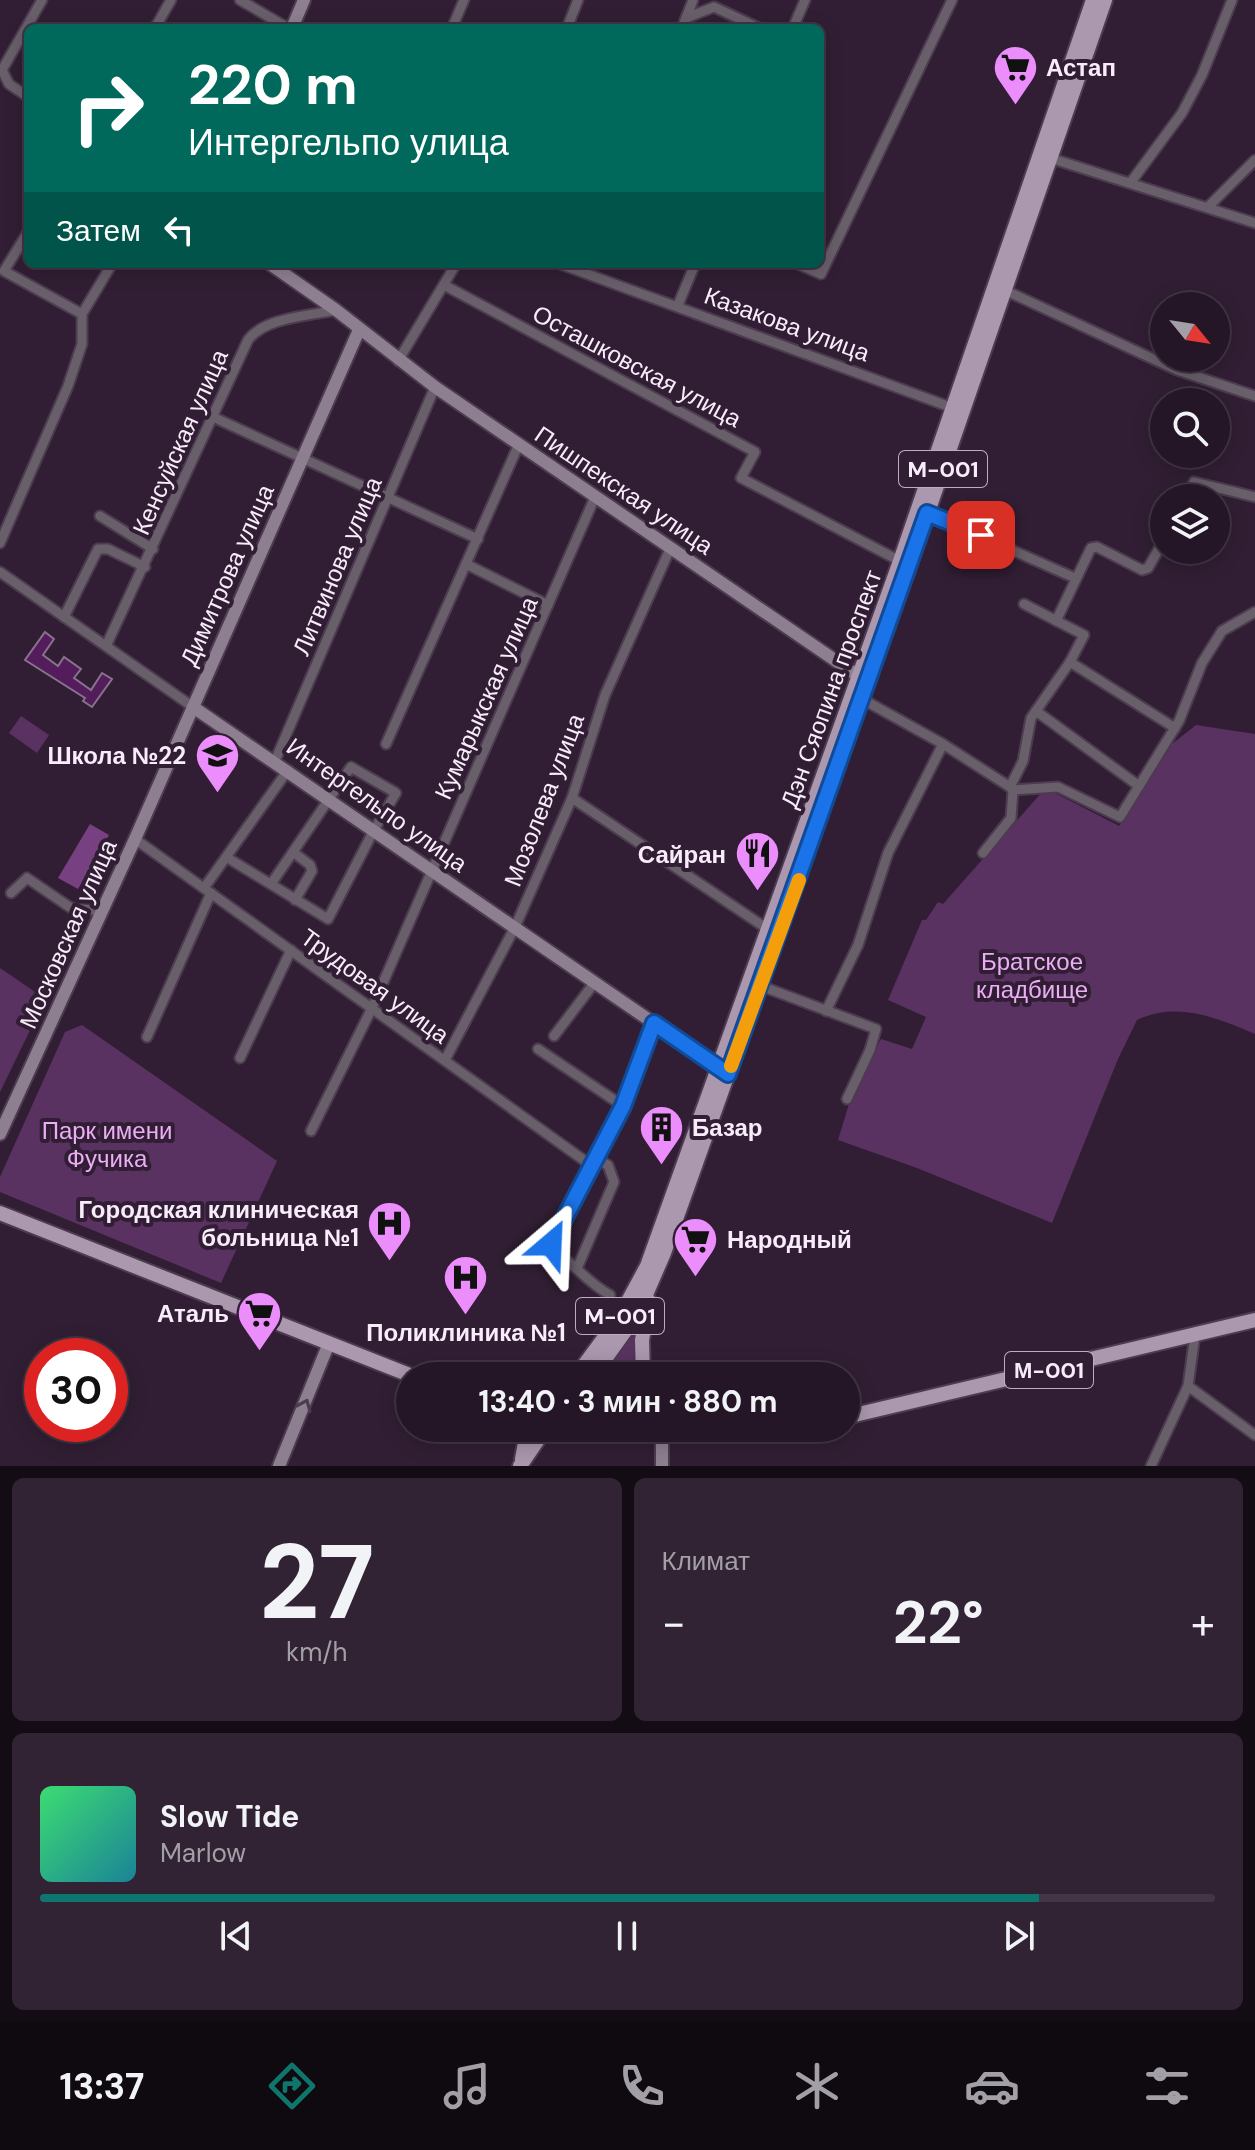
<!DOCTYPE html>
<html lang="ru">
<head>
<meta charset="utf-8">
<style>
	body { margin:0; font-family:"DM Sans",sans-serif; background:#312333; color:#f1f3f6; height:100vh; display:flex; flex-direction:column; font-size:30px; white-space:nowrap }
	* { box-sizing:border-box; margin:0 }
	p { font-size:26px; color:#a39fa7 }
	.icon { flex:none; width:44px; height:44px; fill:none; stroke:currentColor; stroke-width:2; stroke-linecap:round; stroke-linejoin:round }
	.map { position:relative; height:1466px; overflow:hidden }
	.sheet { display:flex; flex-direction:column; gap:12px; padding:12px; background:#140c15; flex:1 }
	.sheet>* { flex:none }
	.banner { position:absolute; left:24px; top:24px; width:800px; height:244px; border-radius:12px; box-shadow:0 4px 20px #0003,0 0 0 2px #423544; background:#00695c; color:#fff; overflow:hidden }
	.needle { width:52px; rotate:120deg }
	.controls { position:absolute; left:1150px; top:292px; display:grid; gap:16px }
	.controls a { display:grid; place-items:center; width:80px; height:80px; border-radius:50%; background:#251627; box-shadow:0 4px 20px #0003,0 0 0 2px #423544; font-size:40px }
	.speed { position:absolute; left:24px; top:1338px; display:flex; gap:16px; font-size:40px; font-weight:700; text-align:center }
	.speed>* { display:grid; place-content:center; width:104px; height:104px; border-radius:50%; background:#251627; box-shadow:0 4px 20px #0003,0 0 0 2px #423544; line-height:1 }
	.speed .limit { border:12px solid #d22; background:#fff; color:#111 }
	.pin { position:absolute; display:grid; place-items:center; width:68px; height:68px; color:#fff; margin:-34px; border-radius:16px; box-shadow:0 4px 12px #0006 }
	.me { position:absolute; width:88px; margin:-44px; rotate:26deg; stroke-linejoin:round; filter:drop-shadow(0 0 6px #0008) }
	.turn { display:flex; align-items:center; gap:28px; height:168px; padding:0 32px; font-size:36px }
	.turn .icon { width:104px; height:104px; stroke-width:2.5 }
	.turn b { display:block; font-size:56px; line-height:68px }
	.then { display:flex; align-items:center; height:76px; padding:0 32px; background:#0003; gap:16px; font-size:30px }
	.big { font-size:60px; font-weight:700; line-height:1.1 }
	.sheet .card { flex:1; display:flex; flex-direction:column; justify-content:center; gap:12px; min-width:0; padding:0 28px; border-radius:12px; background:#312333 }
	.sheet .dial { align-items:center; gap:0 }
	.dial b { font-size:104px; line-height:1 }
	.song { display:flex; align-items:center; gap:24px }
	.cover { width:96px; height:96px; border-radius:12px; background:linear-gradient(135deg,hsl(140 70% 55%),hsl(190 70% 35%)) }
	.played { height:8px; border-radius:4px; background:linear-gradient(90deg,#0f766e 85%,#423544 85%) }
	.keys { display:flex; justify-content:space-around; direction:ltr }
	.heat { display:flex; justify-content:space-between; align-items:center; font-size:44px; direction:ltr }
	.sheet .tiles { flex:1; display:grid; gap:12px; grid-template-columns:1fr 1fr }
	.card:last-child { grid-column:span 2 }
	.trip { position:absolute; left:396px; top:1362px; width:464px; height:80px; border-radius:40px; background:#251627; box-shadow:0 4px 20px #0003,0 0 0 2px #423544; font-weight:700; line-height:80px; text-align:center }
	.tab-bar { display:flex; height:128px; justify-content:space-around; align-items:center; background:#0f0910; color:#a39fa7 }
	.tab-bar .icon { width:56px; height:56px }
	.tab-bar .active { color:#0f766e }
	.tab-bar b { font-size:36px; color:#f1f3f6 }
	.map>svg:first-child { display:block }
	.green { fill:#5a3261 }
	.water { fill:#774080 }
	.building { fill:#531d5c; stroke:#88728c; stroke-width:2 }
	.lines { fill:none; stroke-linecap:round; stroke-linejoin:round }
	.street-casing { stroke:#4d3b50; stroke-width:13 }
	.secondary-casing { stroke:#4d3b50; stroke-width:16 }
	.primary-casing { stroke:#4d3b50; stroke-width:18 }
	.street { stroke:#685f6a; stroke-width:9 }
	.secondary { stroke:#8e7f90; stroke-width:12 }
	.primary { stroke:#ab97ae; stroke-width:14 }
	.oneway { stroke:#4d3b50 }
	.route-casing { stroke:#114b97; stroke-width:20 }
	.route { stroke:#1a73e8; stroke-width:14 }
	.slow { stroke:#f59e0b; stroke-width:14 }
	.labels { text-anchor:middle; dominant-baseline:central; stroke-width:8; stroke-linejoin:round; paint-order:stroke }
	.shield { fill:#311e34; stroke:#bcaebf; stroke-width:2 }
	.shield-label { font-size:22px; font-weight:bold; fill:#f8ecfa }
	.poi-label { font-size:24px; font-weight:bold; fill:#f8ecfa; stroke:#311e34; text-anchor:end }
	.street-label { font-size:24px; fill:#f8ecfa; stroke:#311e34 }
	.park-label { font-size:24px; fill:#ebaef5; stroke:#311e34 }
</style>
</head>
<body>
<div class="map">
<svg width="1255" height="1466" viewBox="0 0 1255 1466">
	<rect width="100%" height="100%" fill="#311e34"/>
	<!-- green -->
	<g class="green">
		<path d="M21,716L49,735L37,753L9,733Z"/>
		<path d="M1196,725L1255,734V1034C1218,1018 1177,1001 1137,1020L1118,1059L1052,1223L917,1168L838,1140L852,1094L881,1039L912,1049L926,1017L888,1000L922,920H926L938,902L943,904L1043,791H1051L1119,826L1172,744Z"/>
		<path d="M0,968L41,996L36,1018L0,1092Z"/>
		<path d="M82,1025L277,1161L221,1283L0,1192V1177L65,1032Z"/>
		<path d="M635,1329L633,1376H600Z"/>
	</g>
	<!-- water -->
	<path class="water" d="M90,824L109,835L78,889L58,878Z"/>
	<!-- building -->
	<path class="building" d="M45,632L54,639L43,655L58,666L64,657L81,669L74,678L91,690L102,673L112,679L92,707L83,701L85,698L25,660Z"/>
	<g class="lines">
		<defs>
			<g id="street">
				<path d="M240,0L288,28"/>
				<path d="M686,18L714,7L759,28"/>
				<path d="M155,28L171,0"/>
				<path d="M452,28L464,0"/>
				<path d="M567,28L578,0"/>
				<path d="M682,28L693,0"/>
				<path d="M793,28L805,0"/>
				<path d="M28,97L9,84L2,70L42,0"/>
				<path d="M1050,158L1255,223"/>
				<path d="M1131,182L1182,113L1202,75L1232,0"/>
				<path d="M1209,206L1255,160"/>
				<path d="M28,232L4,271L82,314"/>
				<path d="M560,264L953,408"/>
				<path d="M798,264L821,274L952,0"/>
				<path d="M444,285L755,452L741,478L900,561"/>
				<path d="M1000,288L1177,370L1255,396"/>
				<path d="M678,305L695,264"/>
				<path d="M398,361L456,264"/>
				<path d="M213,417L478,539"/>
				<path d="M1187,498L1194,482L1255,497"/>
				<path d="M924,511L1075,578"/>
				<path d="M100,516L153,549"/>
				<path d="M0,543L68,386L82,344V314L112,264"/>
				<path d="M466,564L548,605"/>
				<path d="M0,572L193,707"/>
				<path d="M64,617L98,549H108L145,567"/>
				<path d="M1056,621L1091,548L1097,547L1142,570L1148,568L1164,540"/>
				<path d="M106,646L248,340C265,317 309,316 336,310"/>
				<path d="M1070,662L1175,728"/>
				<path d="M862,699L943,744L1010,787L1023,761L1031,718L1070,662L1084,635L1024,604"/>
				<path d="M1036,711L1139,786"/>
				<path d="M386,744L519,444"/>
				<path d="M275,761L435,387"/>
				<path d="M1010,787L1013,790L1058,787L1120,817L1179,721L1202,663L1222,631L1255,612"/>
				<path d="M572,798L772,932"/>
				<path d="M135,839L592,1166"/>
				<path d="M293,852L310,865L312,871L295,900"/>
				<path d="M983,853L1011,818L1013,790"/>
				<path d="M231,860L328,919L374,830L396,793L351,767L271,884"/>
				<path d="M204,888L288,770"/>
				<path d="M11,893L27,878L71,908L103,911"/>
				<path d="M761,986L876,1029L870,1050L847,1099"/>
				<path d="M826,1011L858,945L888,853L943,744"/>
				<path d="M554,1036L595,982"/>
				<path d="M147,1037L211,893"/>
				<path d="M538,1049L623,1106"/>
				<path d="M240,1058L291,950"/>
				<path d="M445,1060L515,927L572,798L605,695L670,549"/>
				<path d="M311,1131L372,1008L595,497"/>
				<path d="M578,1266L614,1182L608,1165L596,1159"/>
				<path d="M610,1295C588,1283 574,1264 554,1250L552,1239L623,1106L654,1023"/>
				<path d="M1195,1335L1188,1386L1255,1435"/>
				<path d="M1151,1466L1188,1386"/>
			</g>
			<g id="secondary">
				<path d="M292,28L304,0"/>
				<path d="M270,264L336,310L435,387L864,680"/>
				<path d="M193,707L725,1072"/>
				<path d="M0,1134L135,839L359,330"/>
				<path d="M279,1466L329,1343"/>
				<path d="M662,1466V1428"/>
			</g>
			<g id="primary">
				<path d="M0,1213L412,1376"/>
				<path d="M576,1376L619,1318L647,1266L900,561L1093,0"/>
				<path d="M593,1376L638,1313L664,1253L910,564L1105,0"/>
				<path d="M643,1376L642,1340L649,1301"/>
				<path d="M846,1417L1255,1320"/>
				<path d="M693,1428L747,1432L789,1428"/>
				<path d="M522,1459L525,1443L522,1428"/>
				<path d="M520,1466L546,1428"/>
			</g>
		</defs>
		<!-- street casing -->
		<use href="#street" class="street-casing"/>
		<!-- secondary casing -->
		<use href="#secondary" class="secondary-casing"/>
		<!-- primary casing -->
		<use href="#primary" class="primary-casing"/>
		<!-- street -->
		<use href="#street" class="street"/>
		<!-- secondary -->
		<use href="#secondary" class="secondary"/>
		<!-- primary -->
		<use href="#primary" class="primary"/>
	</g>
	<!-- one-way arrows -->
	<defs><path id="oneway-chevron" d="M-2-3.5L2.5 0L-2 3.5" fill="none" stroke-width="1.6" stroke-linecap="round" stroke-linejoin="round" transform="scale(2)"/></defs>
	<use class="oneway" href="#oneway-chevron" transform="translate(305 1405) rotate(-67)"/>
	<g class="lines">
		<defs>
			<path id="route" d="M551,1244L623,1106L654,1023L728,1074L927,513L981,535"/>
		</defs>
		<!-- route casing -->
		<use href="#route" class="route-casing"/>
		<!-- route -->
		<use href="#route" class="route"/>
		<!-- slow -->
		<path class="slow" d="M731,1066L799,880"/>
	</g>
	<!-- icons -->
	<defs>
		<symbol id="supermarket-pin" viewBox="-11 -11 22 30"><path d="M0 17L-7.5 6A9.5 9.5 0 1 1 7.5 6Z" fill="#eb8dfb" stroke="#311e34"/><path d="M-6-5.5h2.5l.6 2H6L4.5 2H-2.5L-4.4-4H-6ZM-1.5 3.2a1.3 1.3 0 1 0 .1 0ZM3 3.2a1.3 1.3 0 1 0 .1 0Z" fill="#111"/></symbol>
		<symbol id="school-pin" viewBox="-11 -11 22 30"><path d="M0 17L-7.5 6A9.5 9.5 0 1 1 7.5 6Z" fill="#eb8dfb" stroke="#311e34"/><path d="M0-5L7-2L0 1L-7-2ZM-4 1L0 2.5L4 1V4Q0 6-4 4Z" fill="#111"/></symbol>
		<symbol id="restaurant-pin" viewBox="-11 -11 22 30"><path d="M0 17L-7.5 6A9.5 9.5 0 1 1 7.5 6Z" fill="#eb8dfb" stroke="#311e34"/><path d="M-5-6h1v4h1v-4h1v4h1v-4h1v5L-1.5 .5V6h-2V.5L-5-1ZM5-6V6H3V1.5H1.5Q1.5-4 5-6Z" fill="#111"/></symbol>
		<symbol id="building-pin" viewBox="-11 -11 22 30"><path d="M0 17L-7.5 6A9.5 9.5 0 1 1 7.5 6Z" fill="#eb8dfb" stroke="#311e34"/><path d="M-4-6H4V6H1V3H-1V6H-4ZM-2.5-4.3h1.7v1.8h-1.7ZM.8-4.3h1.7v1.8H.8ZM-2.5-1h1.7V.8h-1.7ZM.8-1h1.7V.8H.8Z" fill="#111"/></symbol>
		<symbol id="hospital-pin" viewBox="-11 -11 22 30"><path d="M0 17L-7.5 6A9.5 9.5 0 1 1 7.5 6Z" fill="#eb8dfb" stroke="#311e34"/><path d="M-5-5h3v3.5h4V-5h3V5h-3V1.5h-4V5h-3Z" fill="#111"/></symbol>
	</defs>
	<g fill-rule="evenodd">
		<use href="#supermarket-pin" x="990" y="42" width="51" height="69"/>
		<use href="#school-pin" x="192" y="730" width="51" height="69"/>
		<use href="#restaurant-pin" x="732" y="828" width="51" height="69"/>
		<use href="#building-pin" x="636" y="1102" width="51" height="69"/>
		<use href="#hospital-pin" x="364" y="1198" width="51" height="69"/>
		<use href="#supermarket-pin" x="670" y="1214" width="51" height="69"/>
		<use href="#hospital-pin" x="440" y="1252" width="51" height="69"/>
		<use href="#supermarket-pin" x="234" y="1288" width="51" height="69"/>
	</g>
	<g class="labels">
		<!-- shield labels -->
		<g class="shield">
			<rect x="899" y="451" width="88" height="36" rx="6"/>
			<rect x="576" y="1298" width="88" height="36" rx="6"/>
			<rect x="1005" y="1352" width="88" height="36" rx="6"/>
		</g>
		<g class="shield-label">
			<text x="943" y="469">M-001</text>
			<text x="620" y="1316">M-001</text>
			<text x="1049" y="1370">М-001</text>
		</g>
		<!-- poi labels -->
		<g class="poi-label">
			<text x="1046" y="67" text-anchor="start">Астап</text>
			<text x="186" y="755">Школа №22</text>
			<text x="726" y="854">Сайран</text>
			<text x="692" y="1127" text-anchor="start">Базар</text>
			<text x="359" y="1209">Городская клиническая<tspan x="359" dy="28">больница №1</tspan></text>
			<text x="727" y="1239" text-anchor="start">Народный</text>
			<text x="229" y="1313">Аталь</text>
			<text x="466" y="1332" text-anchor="middle">Поликлиника №1</text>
		</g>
		<!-- street labels -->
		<g class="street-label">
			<text transform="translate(787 324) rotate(20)">Казакова улица</text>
			<text transform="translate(637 366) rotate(28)">Осташковская улица</text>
			<text transform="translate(180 442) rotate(-66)">Кенсуйская улица</text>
			<text transform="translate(624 490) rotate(34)">Пишпекская улица</text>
			<text transform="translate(337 566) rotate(-67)">Литвинова улица</text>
			<text transform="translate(227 575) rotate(-66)">Димитрова улица</text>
			<text transform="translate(831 689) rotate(-70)">Дэн Сяопина проспект</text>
			<text transform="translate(486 698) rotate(-66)">Кумарыкская улица</text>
			<text transform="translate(544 800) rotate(-69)">Мозолева улица</text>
			<text transform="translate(377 805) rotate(35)">Интергельпо улица</text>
			<text transform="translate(68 934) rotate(-66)">Московская улица</text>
			<text transform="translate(375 986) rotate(36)">Трудовая улица</text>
		</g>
		<!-- park labels -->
		<g class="park-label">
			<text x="1032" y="961">Братское<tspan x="1032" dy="28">кладбище</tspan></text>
			<text x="107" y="1130">Парк имени<tspan x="107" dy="28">Фучика</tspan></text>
		</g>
	</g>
</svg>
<div class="controls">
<a><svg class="needle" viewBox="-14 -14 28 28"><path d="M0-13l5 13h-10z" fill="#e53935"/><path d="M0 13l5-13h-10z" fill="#a39fa7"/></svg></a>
<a><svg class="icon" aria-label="search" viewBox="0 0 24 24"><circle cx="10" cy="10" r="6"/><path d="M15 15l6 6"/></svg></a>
<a><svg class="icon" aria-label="layers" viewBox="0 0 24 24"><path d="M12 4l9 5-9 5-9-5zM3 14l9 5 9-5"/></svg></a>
</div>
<div class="speed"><div class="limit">30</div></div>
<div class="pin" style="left:981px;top:535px;background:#d93025"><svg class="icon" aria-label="arrive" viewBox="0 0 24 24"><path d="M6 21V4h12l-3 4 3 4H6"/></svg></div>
<svg class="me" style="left:551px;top:1244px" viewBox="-20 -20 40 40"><path d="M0-17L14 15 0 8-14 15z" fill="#1a73e8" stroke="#fff" stroke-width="4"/></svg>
<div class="trip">13:40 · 3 мин · 880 m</div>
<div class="banner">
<div class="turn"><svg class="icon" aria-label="right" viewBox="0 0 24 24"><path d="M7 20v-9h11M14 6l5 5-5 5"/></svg><div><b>220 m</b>Интергельпо улица</div></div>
<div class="then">Затем<svg class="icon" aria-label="left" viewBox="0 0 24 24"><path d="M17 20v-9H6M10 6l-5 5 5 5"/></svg></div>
</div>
</div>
<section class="sheet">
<div class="tiles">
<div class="card dial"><b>27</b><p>km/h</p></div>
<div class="card"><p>Климат</p>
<div class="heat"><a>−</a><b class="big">22°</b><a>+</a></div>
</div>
<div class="card">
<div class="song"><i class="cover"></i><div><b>Slow Tide</b><p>Marlow</p></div></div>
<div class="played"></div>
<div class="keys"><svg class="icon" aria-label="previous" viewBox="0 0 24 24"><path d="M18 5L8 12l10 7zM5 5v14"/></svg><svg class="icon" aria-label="pause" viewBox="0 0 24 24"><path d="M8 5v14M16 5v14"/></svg><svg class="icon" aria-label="next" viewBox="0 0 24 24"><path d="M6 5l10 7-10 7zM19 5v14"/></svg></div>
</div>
</div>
</section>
<nav class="tab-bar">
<b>13:37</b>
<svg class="icon active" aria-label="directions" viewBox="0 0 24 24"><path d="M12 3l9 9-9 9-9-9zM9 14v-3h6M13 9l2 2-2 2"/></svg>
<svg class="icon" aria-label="music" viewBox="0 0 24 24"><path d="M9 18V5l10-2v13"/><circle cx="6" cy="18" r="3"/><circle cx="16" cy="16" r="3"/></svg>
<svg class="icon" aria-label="phone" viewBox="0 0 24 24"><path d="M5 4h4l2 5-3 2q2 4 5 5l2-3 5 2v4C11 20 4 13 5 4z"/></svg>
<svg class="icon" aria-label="climate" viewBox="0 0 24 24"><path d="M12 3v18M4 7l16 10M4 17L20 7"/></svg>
<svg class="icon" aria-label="car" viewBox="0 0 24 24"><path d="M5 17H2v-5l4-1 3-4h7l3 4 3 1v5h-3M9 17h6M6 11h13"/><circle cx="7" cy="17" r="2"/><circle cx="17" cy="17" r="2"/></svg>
<svg class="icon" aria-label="filters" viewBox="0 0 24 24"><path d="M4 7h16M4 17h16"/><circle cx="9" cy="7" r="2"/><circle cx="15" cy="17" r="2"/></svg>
</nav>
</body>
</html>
